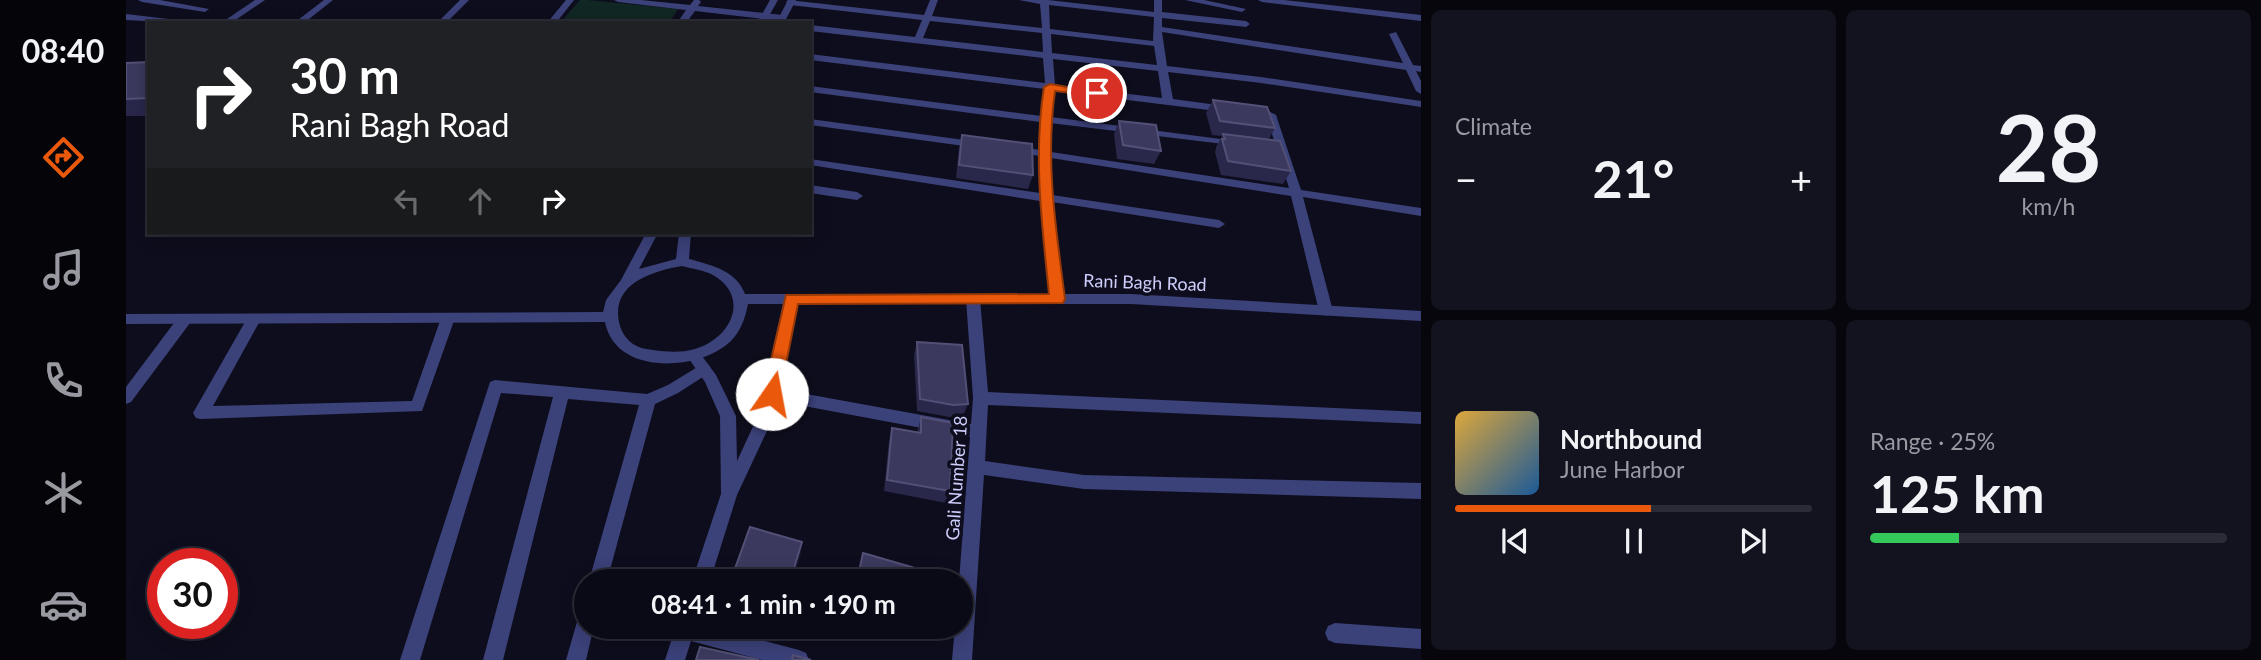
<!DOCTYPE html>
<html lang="en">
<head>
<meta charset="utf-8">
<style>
	body { margin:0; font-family:Lato,sans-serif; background:#13131f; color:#f1f3f6; height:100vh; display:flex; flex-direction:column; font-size:26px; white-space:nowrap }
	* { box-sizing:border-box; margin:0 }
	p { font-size:23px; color:#999aa1 }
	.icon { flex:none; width:38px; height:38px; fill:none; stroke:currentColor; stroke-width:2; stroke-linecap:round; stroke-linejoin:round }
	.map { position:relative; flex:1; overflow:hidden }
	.drawer { display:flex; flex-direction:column; gap:10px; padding:10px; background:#06060c; width:840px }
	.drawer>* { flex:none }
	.guide { position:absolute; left:21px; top:21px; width:665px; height:214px; border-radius:0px; box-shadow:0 4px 18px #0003,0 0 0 2px #2a2b35; background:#202124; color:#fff; overflow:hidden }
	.speed { position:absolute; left:21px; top:548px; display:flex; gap:14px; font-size:35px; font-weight:700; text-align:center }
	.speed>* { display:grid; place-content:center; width:91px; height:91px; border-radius:50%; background:#0a0a16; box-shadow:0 4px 18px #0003,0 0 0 2px #2a2b35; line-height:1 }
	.speed .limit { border:10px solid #d22; background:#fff; color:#111 }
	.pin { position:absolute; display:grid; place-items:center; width:60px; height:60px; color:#fff; margin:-30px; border:4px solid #fff; border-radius:50%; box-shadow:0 2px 7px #0007 }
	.me { position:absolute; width:77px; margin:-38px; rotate:12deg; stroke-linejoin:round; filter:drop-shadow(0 0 5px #0008) }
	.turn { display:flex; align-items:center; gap:24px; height:147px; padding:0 28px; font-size:32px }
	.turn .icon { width:91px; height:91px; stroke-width:2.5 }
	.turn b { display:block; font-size:49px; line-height:60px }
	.lanes { display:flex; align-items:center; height:66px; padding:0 28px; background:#0003; justify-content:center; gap:35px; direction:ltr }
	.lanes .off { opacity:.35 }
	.big { font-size:52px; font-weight:700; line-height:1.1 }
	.drawer .widget { flex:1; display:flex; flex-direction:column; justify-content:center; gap:10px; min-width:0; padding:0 24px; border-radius:10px; background:#13131f }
	.drawer .dial { align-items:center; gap:0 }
	.dial b { font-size:91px; line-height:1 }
	.song { display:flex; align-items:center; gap:21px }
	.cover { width:84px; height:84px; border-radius:10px; background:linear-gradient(135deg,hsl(40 70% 55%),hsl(210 70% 35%)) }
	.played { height:7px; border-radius:4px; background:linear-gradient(90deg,#ea580c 55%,#2a2b35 55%) }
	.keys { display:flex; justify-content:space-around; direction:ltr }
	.heat { display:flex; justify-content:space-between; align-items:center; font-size:38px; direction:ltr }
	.charge { height:10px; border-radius:5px; background:linear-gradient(90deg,#34c759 25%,#2a2b35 0) }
	.drawer .tiles { flex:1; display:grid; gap:10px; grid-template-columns:repeat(2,1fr) }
	.trip { position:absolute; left:448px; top:569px; width:399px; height:70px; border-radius:35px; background:#0a0a16; box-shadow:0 4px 18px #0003,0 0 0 2px #2a2b35; font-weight:700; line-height:70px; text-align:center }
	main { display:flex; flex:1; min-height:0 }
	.menu { display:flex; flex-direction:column; width:126px; justify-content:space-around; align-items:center; background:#040409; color:#999aa1 }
	.menu .icon { width:49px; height:49px }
	.menu .current { color:#ea580c }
	.menu b { font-size:32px; color:#f1f3f6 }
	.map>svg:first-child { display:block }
	.green { fill:#112723 }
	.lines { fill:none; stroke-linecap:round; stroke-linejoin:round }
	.service { fill:#3b4179; fill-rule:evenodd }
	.minor { fill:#3b4179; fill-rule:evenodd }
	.tertiary { fill:#3b4179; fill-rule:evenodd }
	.wall { fill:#29274a }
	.shaded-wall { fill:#171530 }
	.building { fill:#3b395d; stroke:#525076; stroke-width:2 }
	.route { fill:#ea580c; stroke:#983908; stroke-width:2 }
	.labels { text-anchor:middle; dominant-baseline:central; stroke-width:7; stroke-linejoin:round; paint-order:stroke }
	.street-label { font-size:18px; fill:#cdcefc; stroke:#0e0d1d }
</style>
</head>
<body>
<main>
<nav class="menu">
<b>08:40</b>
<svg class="icon current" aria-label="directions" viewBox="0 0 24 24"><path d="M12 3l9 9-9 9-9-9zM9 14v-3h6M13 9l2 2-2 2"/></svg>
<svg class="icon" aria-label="music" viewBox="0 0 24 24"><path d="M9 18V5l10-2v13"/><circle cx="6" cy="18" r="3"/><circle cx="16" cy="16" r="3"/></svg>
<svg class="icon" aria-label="phone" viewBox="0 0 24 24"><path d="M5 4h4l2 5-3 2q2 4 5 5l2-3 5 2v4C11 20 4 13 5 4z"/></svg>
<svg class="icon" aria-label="climate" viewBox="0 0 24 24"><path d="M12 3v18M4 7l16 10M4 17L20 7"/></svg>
<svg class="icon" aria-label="car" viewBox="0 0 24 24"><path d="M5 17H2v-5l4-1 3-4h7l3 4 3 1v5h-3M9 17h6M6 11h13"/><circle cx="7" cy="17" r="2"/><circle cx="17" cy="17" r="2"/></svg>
</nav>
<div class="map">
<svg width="1295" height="660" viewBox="0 0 1295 660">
	<rect width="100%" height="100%" fill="#0e0d1d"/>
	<!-- green -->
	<path class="green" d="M454,0H461L552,9L543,23H434Z"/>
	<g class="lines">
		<!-- service -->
		<g class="service">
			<path d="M322,313L329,318L296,411L75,419L70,418L67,413L123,315L128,314L135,319L87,406L286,401L315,318Z"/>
			<path d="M59,314L66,319L64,323L5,402L0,404V387L54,315Z"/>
			<path d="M578,363L583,365L585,369L583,373L552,393L529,404L481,581H463L513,405L442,399L377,660H357L427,397L375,393L294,660H274L364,382L369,380L521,394L542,385Z"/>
			<path d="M460,613V626H468L460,660H440L453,615Z"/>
		</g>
		<!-- minor -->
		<g class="minor">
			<path d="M12,0H34L83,9L79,12L16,2Z"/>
			<path d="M129,0H139L105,23H95Z"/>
			<path d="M198,0H207L178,23H168Z"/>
			<path d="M334,0H343L320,23H311Z"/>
			<path d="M440,0H448L430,23H421Z"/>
			<path d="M488,0H515L564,5L568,0H573L575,2L572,6L656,15L660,18L656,21L569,11L560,23H551L560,10L492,2Z"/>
			<path d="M662,0L798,15L804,0H812L806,16L916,28L914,4L893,0H922L1028,12V0H1036V12L1120,21L1124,24L1120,27L1036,18V27L1277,63L1263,34L1270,32L1287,65L1295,66V72L1290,71L1295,81V94L1290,91L1280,70L1036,32L1041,66L1135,77L1295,101V107L1135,83L1042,72L1047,99L1099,106L1104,109L1099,112L928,91L925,117L1110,141L1115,144L1114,146L924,123L925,152L1163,188L1141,118L1127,116L1122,113C1128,108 1144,110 1150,115L1175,190L1295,208V216L1177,197L1207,311L1200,316L1193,311L1165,196L925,158L926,195L1093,220L1099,224L1093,228L926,202L938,299L936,302H926L914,201L684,165V159L914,193V156L887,152L882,149L887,146L914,150V122L684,92V86L915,116L919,89L684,60V54L919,83L917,58L684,31V25L789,37L796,20L664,5L660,2ZM923,5L1028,17L1027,41L924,29ZM804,21L916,33L917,52L797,38ZM925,34L1028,46L1031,65L926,53ZM927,59L1032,71L1036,98L929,85Z"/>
			<path d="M1059,0H1078L1120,9L1116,12Z"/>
			<path d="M1132,0H1158L1295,15V21L1136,2Z"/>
			<path d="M0,14L51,20L55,23L0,20Z"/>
			<path d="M684,119L853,142L858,145L853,148L684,125Z"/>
			<path d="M684,185L731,192L737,196L731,200L684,193Z"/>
			<path d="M665,294L672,299L653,389L845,424L847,398L840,299L847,294L854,299L862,392L1295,412V424L862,405L859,461L958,475L1295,483V499L958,489L858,475L846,660H826L829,626H835V581H833L844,437L651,401L648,416L611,495L584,581H566L595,494L594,416L579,382L561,356L563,352H573L590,375L610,416L611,461L632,416L658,299Z"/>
			<path d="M1209,623L1295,629V649L1209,643L1202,640L1199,633L1202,626Z"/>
			<path d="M550,626H582L673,650L680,653L683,660H636L565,641L559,660H539Z"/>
		</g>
		<!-- tertiary -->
		<g class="tertiary">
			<path d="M644,0H652L639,23H631Z"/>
			<path d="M662,0H670L658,23H650Z"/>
			<path d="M520,233H532L513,269L550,259L553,233H565L563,259C585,265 610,270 619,294H1005L1295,311V321L1005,304H622C619,320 613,336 599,346C566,371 489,374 479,322L0,324V314L477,312L480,300L495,280ZM556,266C566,269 578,270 587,275C625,297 605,339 569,349C555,353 541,352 527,350C520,349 513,348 507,344C499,338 495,331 493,322C485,284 526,271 556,266Z"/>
		</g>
	</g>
	<!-- wall -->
	<g class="wall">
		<path d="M23,62V116H0V63Z"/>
		<path d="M1087,100L1149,128L1143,139L1165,171L1157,184L1095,175L1089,152L1090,149V147L1096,136L1086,135L1080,113Z"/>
		<path d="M993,121L1035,151L1028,164L991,159L988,134Z"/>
		<path d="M836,135L907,175L902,189L830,178L833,148Z"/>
		<path d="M791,342L842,404L837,416L823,417L791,411L788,355Z"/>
		<path d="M795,417L824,491L820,503L758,491L763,441L766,428L791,433Z"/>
		<path d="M675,552L667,581H607L606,577Z"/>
		<path d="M755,626H806L805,632L801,641Z"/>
	</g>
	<!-- shaded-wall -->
	<path class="shaded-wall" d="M676,542L675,552L667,581H664Z"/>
	<!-- building -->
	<g class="building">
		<path d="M23,62V98L0,99V63Z"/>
		<path d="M1087,100L1141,107L1149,128L1094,121Z"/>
		<path d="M993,121L1030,125L1035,151L997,145Z"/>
		<path d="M1097,134L1154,141L1165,171L1102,161L1096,139H1099Z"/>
		<path d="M836,135L906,144L907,175L833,165Z"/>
		<path d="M791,342L836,345L842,404L827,405L794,399Z"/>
		<path d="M795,417L827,423L824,491L761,480L766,428L795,433Z"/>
		<path d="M624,527L676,542L664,581H618L606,577Z"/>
		<path d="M737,553L813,575L812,581H731Z"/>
		<path d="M789,626H806L805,632Z"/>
		<path d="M574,647L633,660H570Z"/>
		<path d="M667,655L685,660H666Z"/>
	</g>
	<!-- route -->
	<path class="route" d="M924,84L977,93L971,96L929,91C919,160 930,230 939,299L937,303L672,304L654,394L652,399H640L637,394L660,295L923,294C916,225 907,156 918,87Z"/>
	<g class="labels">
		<!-- street labels -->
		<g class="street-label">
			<text transform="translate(1019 282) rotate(2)">Rani Bagh Road</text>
			<text transform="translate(830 478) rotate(-86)">Gali Number 18</text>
		</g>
	</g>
</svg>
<div class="speed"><div class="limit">30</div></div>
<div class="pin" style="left:971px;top:93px;background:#d93025"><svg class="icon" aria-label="arrive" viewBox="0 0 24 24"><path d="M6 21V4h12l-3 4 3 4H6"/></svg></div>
<svg class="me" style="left:646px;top:394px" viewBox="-20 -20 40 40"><circle r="19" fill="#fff"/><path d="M0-13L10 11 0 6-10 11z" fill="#ea580c"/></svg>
<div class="trip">08:41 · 1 min · 190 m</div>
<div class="guide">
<div class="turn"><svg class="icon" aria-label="right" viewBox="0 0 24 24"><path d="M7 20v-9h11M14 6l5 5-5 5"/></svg><div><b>30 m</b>Rani Bagh Road</div></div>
<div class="lanes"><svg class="icon off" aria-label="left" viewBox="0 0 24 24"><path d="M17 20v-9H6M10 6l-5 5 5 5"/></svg><svg class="icon off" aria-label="ahead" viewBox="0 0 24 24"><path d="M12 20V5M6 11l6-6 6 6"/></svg><svg class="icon" aria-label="right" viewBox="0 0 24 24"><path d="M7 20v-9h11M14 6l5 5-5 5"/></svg></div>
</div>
</div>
<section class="drawer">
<div class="tiles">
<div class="widget"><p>Climate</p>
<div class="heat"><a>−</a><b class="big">21°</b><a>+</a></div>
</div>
<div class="widget dial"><b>28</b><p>km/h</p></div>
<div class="widget">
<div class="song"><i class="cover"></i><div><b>Northbound</b><p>June Harbor</p></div></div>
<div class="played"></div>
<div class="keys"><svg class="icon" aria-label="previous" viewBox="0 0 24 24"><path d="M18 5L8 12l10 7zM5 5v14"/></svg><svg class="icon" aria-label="pause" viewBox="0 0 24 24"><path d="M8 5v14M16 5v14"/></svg><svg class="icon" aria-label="next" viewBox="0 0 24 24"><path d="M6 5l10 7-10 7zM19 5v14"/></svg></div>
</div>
<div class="widget"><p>Range · 25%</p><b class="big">125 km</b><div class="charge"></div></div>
</div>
</section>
</main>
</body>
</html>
